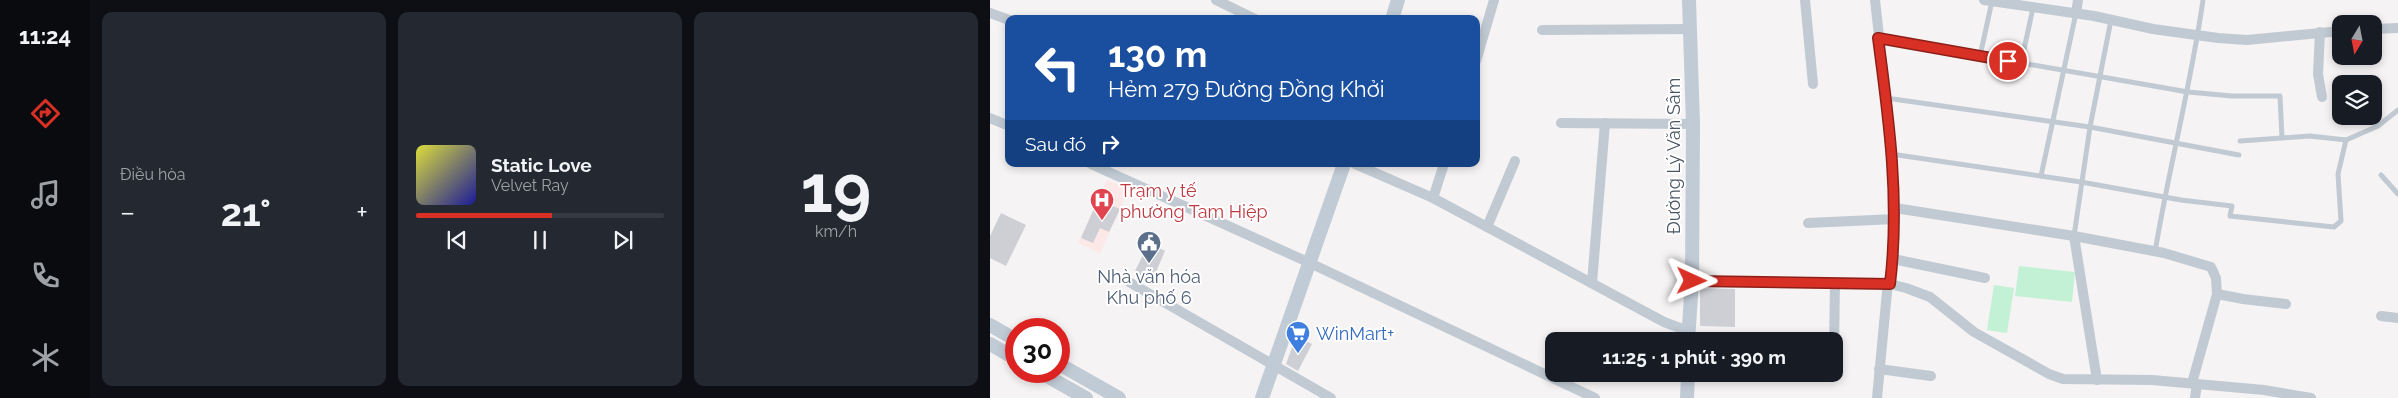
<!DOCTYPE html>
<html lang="vi">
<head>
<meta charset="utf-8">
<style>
	body { margin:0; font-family:Raleway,sans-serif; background:#242831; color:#f1f3f6; height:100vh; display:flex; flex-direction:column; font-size:19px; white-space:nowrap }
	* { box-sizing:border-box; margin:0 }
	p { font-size:16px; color:#9ea1a6 }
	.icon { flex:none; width:28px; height:28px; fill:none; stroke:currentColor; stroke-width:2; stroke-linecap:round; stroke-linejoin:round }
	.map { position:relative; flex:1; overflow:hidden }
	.details { display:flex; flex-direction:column; gap:12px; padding:12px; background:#0d0f14; width:900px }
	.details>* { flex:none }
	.guide { position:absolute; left:15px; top:15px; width:475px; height:152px; border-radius:10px; box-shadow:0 2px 8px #0003; background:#1a4fa0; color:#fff; overflow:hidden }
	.needle { width:32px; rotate:190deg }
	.tools { position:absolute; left:1342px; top:15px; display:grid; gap:10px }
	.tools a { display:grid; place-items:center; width:50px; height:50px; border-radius:10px; background:#171b24; box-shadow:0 2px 8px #0003; font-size:25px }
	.speed { position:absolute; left:15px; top:318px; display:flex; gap:10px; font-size:25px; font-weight:700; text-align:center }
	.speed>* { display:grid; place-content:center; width:65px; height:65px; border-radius:50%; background:#171b24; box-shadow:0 2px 8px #0003; line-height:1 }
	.speed .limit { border:8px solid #d22; background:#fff; color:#111 }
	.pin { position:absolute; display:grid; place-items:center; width:42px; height:42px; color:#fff; margin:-21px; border:2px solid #fff; border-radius:50%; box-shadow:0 1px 5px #0007 }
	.me { position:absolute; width:55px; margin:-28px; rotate:91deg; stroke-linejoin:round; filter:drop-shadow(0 0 4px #0008) }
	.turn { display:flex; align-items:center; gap:18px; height:105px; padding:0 20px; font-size:22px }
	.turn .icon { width:65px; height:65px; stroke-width:2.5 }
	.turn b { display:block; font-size:35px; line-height:42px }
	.then { display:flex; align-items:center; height:48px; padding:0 20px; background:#0003; gap:10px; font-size:19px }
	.big { font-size:38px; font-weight:700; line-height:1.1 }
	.details .card { flex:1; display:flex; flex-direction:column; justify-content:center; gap:8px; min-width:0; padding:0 18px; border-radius:10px; background:#242831 }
	.details .dial { align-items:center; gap:0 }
	.dial b { font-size:65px; line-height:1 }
	.song { display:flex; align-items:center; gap:15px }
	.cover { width:60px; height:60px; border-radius:8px; background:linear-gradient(135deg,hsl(60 70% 55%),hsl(240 70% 35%)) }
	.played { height:5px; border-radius:2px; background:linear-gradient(90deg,#d93025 55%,#363941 55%) }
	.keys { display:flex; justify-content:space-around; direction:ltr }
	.heat { display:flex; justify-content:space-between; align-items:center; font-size:28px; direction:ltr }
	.details .tiles { flex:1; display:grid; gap:12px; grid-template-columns:repeat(3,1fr) }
	.trip { position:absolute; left:555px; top:332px; width:298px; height:50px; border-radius:10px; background:#171b24; box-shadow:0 2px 8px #0003; font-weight:700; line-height:50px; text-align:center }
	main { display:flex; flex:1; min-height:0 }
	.dock { display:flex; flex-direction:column; width:90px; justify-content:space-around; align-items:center; background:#090b0e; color:#9ea1a6 }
	.dock .icon { width:35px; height:35px }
	.dock .current { color:#d93025 }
	.dock b { font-size:22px; color:#f1f3f6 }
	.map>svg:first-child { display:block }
	.medical { fill:#fce8e6 }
	.green { fill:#c3f1d5 }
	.building { fill:#cdcfd5 }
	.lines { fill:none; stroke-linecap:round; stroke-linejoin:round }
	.lane { stroke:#c1cad2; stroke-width:5 }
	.street { stroke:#c1cad2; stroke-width:10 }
	.secondary { stroke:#c1cbd6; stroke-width:14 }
	.route-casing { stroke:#8d1f18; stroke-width:12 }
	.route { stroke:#d93025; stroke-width:9 }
	.labels { text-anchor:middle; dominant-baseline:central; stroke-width:4; stroke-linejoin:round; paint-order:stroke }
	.street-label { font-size:18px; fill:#4a5661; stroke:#fff }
	.health-label { font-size:18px; fill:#be3a42; stroke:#fff; text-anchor:start }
	.service-label { font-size:18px; fill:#4e5e75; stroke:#fff }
	.shop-label { font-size:18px; fill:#366cbe; stroke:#fff; text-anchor:start }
</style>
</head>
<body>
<main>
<nav class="dock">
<b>11:24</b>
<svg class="icon current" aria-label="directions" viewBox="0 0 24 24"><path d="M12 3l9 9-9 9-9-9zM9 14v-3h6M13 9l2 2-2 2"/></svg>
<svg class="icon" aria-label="music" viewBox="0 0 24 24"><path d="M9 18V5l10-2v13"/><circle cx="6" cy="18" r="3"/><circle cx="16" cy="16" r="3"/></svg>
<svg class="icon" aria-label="phone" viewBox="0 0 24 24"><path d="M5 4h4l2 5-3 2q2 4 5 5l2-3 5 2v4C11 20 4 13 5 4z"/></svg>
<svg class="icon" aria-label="climate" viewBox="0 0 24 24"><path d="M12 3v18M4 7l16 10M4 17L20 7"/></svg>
</nav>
<section class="details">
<div class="tiles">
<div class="card"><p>Điều hòa</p>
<div class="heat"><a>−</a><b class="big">21°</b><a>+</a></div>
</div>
<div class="card">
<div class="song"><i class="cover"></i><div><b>Static Love</b><p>Velvet Ray</p></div></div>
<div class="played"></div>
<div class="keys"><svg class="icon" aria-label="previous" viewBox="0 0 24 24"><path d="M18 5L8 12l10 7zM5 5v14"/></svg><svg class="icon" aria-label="pause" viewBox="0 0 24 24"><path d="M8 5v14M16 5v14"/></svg><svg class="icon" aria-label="next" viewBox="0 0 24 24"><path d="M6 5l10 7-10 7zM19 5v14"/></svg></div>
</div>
<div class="card dial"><b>19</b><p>km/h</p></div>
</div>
</section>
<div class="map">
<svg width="1408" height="398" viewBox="0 0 1408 398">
	<rect width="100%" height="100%" fill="#f5f3f3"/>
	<!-- medical -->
	<path class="medical" d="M117,180L139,190L110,253L88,243Z"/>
	<!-- green -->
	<g class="green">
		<path d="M1029,266L1085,272L1082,302L1025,296Z"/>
		<path d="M1004,285L1024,288L1017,333L997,330Z"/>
	</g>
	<!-- building -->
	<g class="building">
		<path d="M110,195L122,201L120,205L130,209L119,232L110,228L103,243L91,238Z"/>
		<path d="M11,213L36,225L16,266L0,258V236Z"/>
		<path d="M159,243L175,251L165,274L156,270L152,277L144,273Z"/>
		<path d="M710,288L745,289V327L710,326Z"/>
		<path d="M306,336L322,344L308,371L296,364Z"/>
	</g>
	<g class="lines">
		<!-- lane -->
		<g class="lane">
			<path d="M888,38L1198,92L1242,96H1290L1292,138"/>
			<path d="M990,56L1002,1"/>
			<path d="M1031,63L1043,8"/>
			<path d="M896,98L1100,127L1249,155"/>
			<path d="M1250,141L1320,136L1356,140L1388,126L1408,110"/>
			<path d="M901,154L1091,182L1191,200L1242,206L1240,216L1344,227L1351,221L1348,174L1356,140"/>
			<path d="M1391,175L1408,194"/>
			<path d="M1051,176L1086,13"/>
			<path d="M1084,236L1100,127L1121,20"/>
			<path d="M1165,252C1179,167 1201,85 1213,0"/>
		</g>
		<!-- street -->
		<g class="street">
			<path d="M226,0L265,19"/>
			<path d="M815,0L823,84"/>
			<path d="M885,0L899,127L905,208L903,259L897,292L887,398"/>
			<path d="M994,0L1104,16L1163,29L1228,38L1257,40L1351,31"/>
			<path d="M0,13L19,20"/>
			<path d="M1086,13L1088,0"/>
			<path d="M1384,29L1408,28"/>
			<path d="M552,30L701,29"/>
			<path d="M1330,32L1328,74L1332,97"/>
			<path d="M486,61L504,0"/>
			<path d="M0,118L19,126"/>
			<path d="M571,123L703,124"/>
			<path d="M101,164L320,263L605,398"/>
			<path d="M365,164L443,198L674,322L698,331"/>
			<path d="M443,198L454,164"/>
			<path d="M905,208L1084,236L1174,253L1221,267L1226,278L1227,294L1202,383"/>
			<path d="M818,223L905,219"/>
			<path d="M497,227L525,161"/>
			<path d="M1084,236L1107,380"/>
			<path d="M903,259L995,278"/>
			<path d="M702,281L900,284L916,288L940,297L984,332L1059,374L1073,379L1162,380L1274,390L1321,398"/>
			<path d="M139,282L341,398"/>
			<path d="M602,283L615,123"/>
			<path d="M1227,294L1253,299L1296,304"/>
			<path d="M1391,316L1408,318"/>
			<path d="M844,347L845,283"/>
			<path d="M889,369L941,376"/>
			<path d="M1205,398L1207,384"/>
		</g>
		<!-- secondary -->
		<g class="secondary">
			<path d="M402,19L408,0"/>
			<path d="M0,325L26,340"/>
			<path d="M698,341L702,281L703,124L699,0"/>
			<path d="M0,344L26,359"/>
			<path d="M69,364L129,398"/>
			<path d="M48,371L96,398"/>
			<path d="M272,398L354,164"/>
			<path d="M697,398L698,374"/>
		</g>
	</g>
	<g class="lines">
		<defs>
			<path id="route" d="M702,281L900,284C910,201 899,120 888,38L1018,61"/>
		</defs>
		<!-- route casing -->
		<use href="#route" class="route-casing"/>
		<!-- route -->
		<use href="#route" class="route"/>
	</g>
	<!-- icons -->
	<defs>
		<symbol id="hospital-pin" viewBox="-11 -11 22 30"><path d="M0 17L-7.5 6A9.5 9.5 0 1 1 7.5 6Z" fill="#e0444e" stroke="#fff"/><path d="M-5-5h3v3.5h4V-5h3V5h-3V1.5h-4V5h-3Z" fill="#fff"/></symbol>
		<symbol id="civic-pin" viewBox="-11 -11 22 30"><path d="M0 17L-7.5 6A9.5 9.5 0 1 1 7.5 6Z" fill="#5c6f8a" stroke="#fff"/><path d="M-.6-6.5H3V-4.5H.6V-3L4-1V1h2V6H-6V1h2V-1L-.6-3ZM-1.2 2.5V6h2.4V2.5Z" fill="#fff"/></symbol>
		<symbol id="supermarket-pin" viewBox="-11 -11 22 30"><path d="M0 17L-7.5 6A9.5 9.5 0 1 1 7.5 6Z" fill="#3f7fe0" stroke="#fff"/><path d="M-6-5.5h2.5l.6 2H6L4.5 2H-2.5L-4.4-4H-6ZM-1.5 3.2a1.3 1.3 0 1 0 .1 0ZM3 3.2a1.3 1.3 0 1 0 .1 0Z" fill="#fff"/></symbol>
	</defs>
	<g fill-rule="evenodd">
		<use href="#hospital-pin" x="98" y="186" width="28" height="38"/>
		<use href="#civic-pin" x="145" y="229" width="28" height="38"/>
		<use href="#supermarket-pin" x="294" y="319" width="28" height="38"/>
	</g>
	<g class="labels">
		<!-- street labels -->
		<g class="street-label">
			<text transform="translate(683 156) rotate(-90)">Đường Lý Văn Sâm</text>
		</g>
		<!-- health labels -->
		<g class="health-label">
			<text x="130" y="190">Trạm y tế<tspan x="130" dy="21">phường Tam Hiệp</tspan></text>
		</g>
		<!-- service labels -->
		<g class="service-label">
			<text x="159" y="276">Nhà văn hóa<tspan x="159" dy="21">Khu phố 6</tspan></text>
		</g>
		<!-- shop labels -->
		<g class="shop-label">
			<text x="326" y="333">WinMart+</text>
		</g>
	</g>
</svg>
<div class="tools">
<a><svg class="needle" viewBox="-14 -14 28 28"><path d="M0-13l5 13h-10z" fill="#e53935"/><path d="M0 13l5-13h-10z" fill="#9ea1a6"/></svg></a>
<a><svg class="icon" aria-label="layers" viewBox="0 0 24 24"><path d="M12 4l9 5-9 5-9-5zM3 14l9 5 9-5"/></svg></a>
</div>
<div class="speed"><div class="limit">30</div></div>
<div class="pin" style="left:1018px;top:61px;background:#d93025"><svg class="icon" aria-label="arrive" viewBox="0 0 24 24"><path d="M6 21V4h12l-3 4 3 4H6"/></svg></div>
<svg class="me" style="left:702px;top:281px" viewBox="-20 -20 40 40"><path d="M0-17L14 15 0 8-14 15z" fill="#d93025" stroke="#fff" stroke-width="4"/></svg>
<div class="trip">11:25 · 1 phút · 390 m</div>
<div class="guide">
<div class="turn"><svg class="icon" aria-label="left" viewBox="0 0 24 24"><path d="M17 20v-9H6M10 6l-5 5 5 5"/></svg><div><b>130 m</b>Hẻm 279 Đường Đồng Khởi</div></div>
<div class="then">Sau đó<svg class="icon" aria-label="right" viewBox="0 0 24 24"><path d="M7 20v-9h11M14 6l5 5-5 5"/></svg></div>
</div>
</div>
</main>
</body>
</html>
